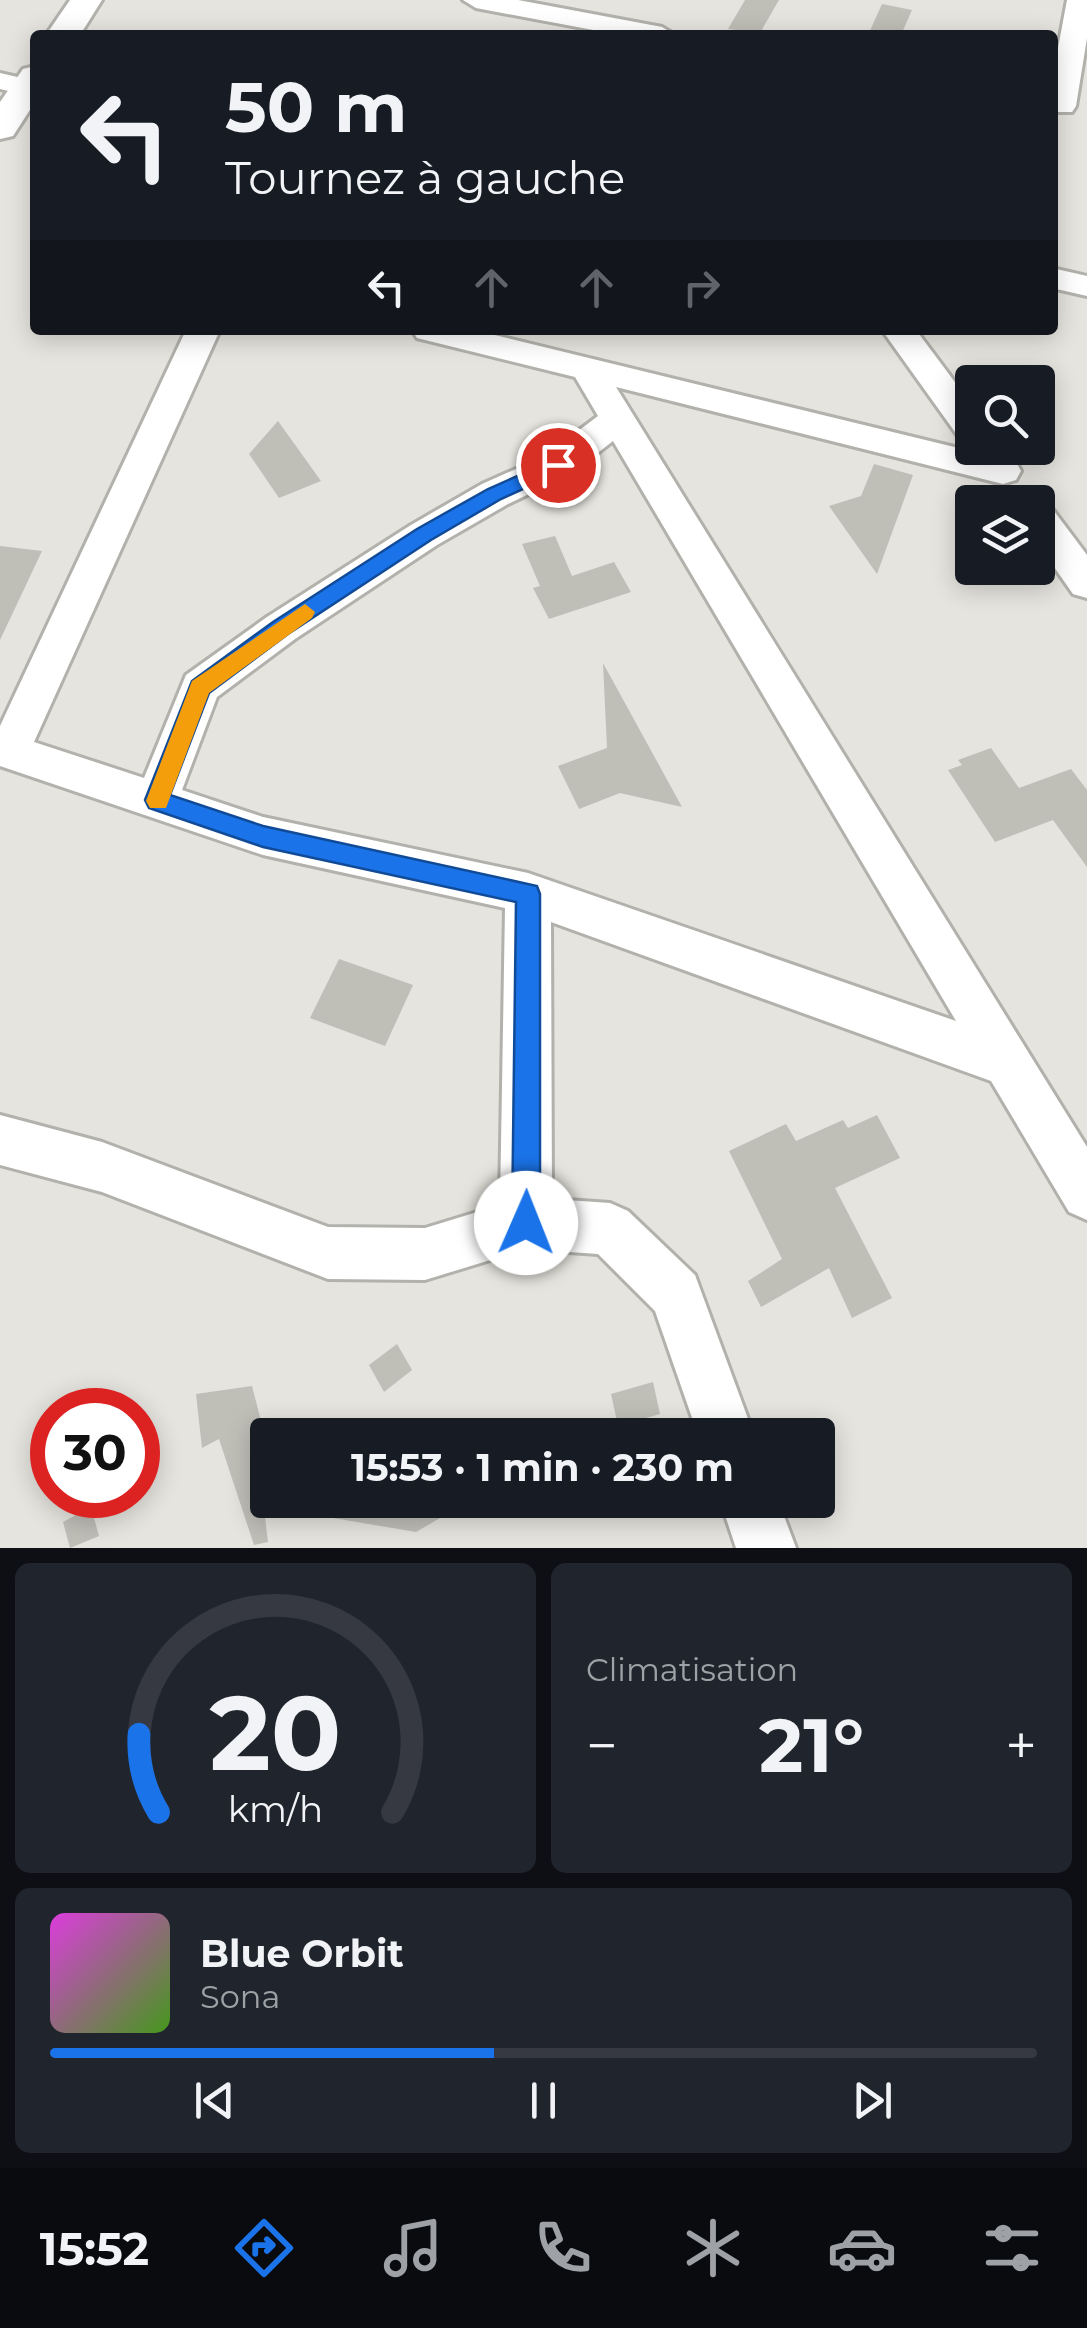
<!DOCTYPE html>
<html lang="fr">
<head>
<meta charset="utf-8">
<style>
	body { margin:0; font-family:Montserrat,sans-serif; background:#20242c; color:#f1f3f6; height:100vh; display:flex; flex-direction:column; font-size:38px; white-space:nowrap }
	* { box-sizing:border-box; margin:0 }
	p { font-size:32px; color:#9ea1a6 }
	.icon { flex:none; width:55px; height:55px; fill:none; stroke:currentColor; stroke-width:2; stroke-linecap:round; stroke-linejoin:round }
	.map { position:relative; height:1548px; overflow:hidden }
	.details { display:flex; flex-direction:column; gap:15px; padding:15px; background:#0d0f14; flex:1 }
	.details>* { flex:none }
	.hud { position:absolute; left:30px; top:30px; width:1028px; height:305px; border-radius:10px; box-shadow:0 5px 25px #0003; background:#171b24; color:#f1f3f6; overflow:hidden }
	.buttons { position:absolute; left:955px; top:365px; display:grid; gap:20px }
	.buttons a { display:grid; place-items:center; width:100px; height:100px; border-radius:10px; background:#171b24; box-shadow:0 5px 25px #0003; font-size:50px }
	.speed { position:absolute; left:30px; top:1388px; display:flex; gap:20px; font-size:50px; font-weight:700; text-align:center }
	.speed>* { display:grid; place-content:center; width:130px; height:130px; border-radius:50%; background:#171b24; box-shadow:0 5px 25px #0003; line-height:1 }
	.speed .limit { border:15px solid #d22; background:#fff; color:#111 }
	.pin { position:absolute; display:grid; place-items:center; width:85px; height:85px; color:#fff; margin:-42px; border:5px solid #fff; border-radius:50%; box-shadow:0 2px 10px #0007 }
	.me { position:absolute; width:110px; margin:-55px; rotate:1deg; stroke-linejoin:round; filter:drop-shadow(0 0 8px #0008) }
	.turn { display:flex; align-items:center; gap:35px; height:210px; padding:0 30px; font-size:45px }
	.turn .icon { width:130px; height:130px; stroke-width:2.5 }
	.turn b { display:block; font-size:70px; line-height:85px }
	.lanes { display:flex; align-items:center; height:95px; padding:0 30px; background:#0003; justify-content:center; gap:50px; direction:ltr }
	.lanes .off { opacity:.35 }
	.big { font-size:75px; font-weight:700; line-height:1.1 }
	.details .widget { flex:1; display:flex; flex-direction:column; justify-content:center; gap:15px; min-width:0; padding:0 35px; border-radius:15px; background:#20242c }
	.details .dial { align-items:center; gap:0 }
	.dial svg { height:260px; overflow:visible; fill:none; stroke:#363941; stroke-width:7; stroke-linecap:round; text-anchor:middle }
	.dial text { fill:#f1f3f6; stroke:none }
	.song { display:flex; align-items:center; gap:30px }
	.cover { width:120px; height:120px; border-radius:15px; background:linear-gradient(135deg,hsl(300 70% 55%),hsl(100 70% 35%)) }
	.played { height:10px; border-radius:5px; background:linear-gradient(90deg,#1a73e8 45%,#363941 45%) }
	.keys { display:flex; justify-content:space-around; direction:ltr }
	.heat { display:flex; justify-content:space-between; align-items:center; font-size:55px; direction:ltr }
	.details .tiles { flex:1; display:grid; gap:15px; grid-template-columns:1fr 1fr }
	.widget:last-child { grid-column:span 2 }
	.trip { position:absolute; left:250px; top:1418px; width:585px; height:100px; border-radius:10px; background:#171b24; box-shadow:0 5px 25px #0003; font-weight:700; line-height:100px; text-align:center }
	.tabs { display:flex; height:160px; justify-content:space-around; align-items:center; background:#090b0e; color:#9ea1a6 }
	.tabs .icon { width:70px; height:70px }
	.tabs .selected { color:#1a73e8 }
	.tabs b { font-size:45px; color:#f1f3f6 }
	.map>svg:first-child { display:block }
	.building { fill:#bfbeb7 }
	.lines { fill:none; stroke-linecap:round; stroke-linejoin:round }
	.minor-casing { stroke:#b2b1ab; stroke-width:6 }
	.major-casing { stroke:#b2b1ab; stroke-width:6 }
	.minor { fill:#fff; fill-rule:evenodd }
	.major { fill:#fff; fill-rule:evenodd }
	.route { fill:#1a73e8; stroke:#114b97; stroke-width:2.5 }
	.slow { fill:#f59e0b }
</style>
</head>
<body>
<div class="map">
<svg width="1087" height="1548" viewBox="0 0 1087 1548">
	<rect width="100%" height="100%" fill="#e5e4de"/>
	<!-- building -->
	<g class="building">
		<path d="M745,0H779L760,33L728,29Z"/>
		<path d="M882,4L912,10L901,35H868Z"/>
		<path d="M278,421L321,481L279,498L249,454Z"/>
		<path d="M874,464L913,475L877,574L829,506L861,496Z"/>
		<path d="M555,536L572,576L614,562L631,592L549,619L533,588L540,586L522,544Z"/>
		<path d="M0,546L42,551L0,640Z"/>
		<path d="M603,663L682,807L620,793L579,809L558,766L607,748Z"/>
		<path d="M991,748L1019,788L1071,769L1087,790V867L1053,820L995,842L948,770L962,765L958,760Z"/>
		<path d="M339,959L413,985L385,1046L310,1018Z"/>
		<path d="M877,1115L900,1158L835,1188L892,1298L852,1318L829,1268L761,1307L748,1281L782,1259L729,1151L786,1124L796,1141L843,1120L848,1128Z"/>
		<path d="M397,1344L412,1370L384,1392L369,1365Z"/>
		<path d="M653,1382L660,1414L618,1426L611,1394Z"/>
		<path d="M252,1386L260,1417L257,1450L268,1542L254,1545L219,1439L202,1448L196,1394Z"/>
		<path d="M328,1500H471L416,1532L327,1517Z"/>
		<path d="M91,1507L99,1536L70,1548L63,1522Z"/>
	</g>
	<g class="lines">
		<defs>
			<g id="minor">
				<path d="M463,0H518L662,27L675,35H620L476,8Z"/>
				<path d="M1067,0H1087V38L1076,106L1072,112H1052V80Z"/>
				<path d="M0,73L35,81V93L26,95L0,89Z"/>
				<path d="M1052,268L1087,276V296L1052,288Z"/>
				<path d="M186,330H220L34,742L144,778L186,675L267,617L411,525L482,484L545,456L598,416L575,377L417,338L412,330H474L1016,462L1021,471L1016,480L1003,484L616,387L1087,1147V1220L1069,1212L991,1081L551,922L552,1199L610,1203L628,1211L695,1275L754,1435H698L655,1311L598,1254L526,1249L425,1280L328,1279L102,1192L0,1165V1115L102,1142L328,1227L425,1228L500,1205L505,908L263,855L0,766V726ZM613,441L956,1021L528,873L263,817L182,790L217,697L295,639L437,545L508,504L571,474Z"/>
				<path d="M882,330H916L972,405V442L960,439Z"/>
				<path d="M1038,503L1051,507L1087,555V598L1073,594L1038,544Z"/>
				<path d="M720,1500H778L796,1548H736Z"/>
			</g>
			<g id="major">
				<path d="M70,0H102L80,35H46Z"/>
				<path d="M35,66V102L13,136L0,139V102L23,69Z"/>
			</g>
		</defs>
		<!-- minor casing -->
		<use href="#minor" class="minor-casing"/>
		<!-- major casing -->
		<use href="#major" class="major-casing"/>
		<!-- minor -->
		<use href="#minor" class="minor"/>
		<!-- major -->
		<use href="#major" class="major"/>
	</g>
	<!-- route -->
	<path class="route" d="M558,458L568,465L565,470L501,499L431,540L288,634L209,693L170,795L263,826L537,886L540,894V1223L536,1233L526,1237L516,1233L512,1223L516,902L263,847L149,808L145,800L192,681L273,622L417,529L488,489Z"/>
	<!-- slow -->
	<path class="slow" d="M305,604L315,612L312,618L209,693L166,808H150L146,801L192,681Z"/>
</svg>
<div class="buttons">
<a><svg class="icon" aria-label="search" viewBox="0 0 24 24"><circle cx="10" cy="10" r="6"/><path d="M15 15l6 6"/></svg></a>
<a><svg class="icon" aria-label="layers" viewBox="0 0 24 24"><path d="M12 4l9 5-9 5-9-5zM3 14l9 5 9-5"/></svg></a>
</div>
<div class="speed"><div class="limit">30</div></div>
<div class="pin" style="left:558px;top:465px;background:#d93025"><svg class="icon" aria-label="arrive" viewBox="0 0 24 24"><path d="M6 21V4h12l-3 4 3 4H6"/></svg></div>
<svg class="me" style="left:526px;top:1223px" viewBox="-20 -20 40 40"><circle r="19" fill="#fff"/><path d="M0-13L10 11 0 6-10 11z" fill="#1a73e8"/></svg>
<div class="trip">15:53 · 1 min · 230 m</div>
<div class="hud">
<div class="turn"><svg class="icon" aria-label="left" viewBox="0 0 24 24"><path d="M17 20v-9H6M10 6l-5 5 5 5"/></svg><div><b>50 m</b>Tournez à gauche</div></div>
<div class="lanes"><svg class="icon" aria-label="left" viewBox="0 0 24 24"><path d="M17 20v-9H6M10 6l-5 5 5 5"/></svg><svg class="icon off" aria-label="ahead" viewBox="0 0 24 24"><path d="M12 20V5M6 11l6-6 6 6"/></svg><svg class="icon off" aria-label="ahead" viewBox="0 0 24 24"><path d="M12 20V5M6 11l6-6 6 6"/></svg><svg class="icon off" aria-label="right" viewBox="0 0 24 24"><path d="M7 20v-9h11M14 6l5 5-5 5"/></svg></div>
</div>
</div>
<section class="details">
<div class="tiles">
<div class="widget dial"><svg viewBox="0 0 100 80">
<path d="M14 69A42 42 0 1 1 86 69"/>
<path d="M14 69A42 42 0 0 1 8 45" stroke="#1a73e8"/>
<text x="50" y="56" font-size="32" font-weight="700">20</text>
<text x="50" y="72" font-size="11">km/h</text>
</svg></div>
<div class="widget"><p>Climatisation</p>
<div class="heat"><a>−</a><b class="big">21°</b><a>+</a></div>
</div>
<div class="widget">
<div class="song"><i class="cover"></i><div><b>Blue Orbit</b><p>Sona</p></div></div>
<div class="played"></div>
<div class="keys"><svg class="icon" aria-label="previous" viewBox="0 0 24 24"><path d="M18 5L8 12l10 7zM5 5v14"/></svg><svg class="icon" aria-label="pause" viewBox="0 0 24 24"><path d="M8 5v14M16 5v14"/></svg><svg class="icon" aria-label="next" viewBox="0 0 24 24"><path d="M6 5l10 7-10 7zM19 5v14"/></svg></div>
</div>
</div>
</section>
<nav class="tabs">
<b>15:52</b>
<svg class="icon selected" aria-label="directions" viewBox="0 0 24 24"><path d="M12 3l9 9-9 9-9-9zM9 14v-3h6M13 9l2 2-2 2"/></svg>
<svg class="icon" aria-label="music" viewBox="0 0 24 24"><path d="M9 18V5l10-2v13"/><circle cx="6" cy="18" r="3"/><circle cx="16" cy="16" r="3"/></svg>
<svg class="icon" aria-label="phone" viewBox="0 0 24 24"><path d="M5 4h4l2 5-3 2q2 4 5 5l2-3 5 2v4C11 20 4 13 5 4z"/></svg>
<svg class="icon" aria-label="climate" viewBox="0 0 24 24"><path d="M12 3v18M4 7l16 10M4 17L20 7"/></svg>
<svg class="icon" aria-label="car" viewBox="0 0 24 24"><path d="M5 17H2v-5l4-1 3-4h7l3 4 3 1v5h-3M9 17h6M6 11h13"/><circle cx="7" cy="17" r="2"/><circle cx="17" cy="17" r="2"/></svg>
<svg class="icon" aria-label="filters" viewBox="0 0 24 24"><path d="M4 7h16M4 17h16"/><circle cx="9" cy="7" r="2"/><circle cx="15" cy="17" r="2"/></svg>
</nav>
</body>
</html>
